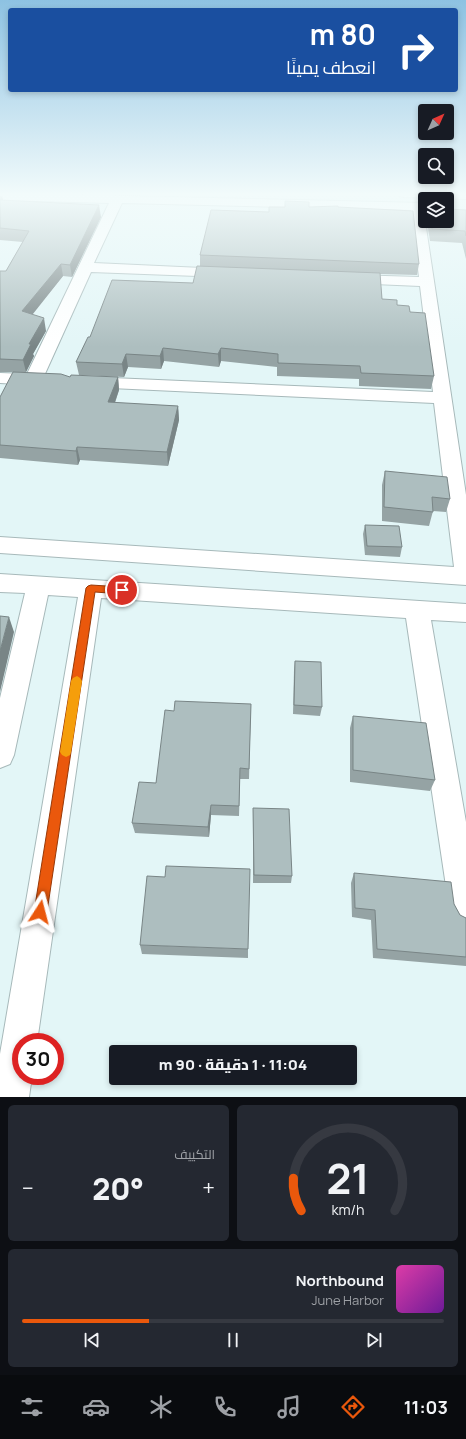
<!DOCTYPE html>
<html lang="ar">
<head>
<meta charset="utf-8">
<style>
	body { margin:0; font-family:Manrope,Cairo,sans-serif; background:#242831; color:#f1f3f6; direction:rtl; height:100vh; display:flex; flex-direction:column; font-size:15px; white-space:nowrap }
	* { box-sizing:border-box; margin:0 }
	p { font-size:13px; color:#9ea1a6 }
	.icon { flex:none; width:22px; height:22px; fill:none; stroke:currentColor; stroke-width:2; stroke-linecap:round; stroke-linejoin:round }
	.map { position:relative; height:1097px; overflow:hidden; direction:ltr }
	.panel { display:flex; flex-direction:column; gap:8px; padding:8px; background:#0d0f14; flex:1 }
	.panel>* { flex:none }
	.top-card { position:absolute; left:8px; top:8px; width:450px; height:84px; border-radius:4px; box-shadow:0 2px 6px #0003; direction:rtl; background:#1a4fa0; color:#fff; overflow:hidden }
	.needle { width:26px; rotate:45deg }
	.tools { position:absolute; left:418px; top:104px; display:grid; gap:8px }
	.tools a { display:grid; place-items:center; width:36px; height:36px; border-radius:4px; background:#171b24; box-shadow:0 2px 6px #0003; font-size:20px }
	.speed { position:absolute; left:12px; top:1033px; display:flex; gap:8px; font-size:20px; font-weight:700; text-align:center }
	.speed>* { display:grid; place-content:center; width:52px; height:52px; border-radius:50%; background:#171b24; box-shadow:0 2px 6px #0003; line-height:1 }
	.speed .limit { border:6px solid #d22; background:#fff; color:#111 }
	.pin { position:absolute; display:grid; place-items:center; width:34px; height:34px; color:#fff; margin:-17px; border:2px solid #fff; border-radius:50%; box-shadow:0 1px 4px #0007 }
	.me { position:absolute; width:44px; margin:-22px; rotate:9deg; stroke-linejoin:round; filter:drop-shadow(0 0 3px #0008) }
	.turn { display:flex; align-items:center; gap:14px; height:84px; padding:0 16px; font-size:18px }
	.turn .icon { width:52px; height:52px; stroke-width:2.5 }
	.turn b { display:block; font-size:28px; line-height:34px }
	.big { font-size:30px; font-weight:800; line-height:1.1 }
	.panel .card { flex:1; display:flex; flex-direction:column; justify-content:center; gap:6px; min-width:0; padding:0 14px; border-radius:6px; background:#242831 }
	.panel .dial { align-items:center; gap:0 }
	.dial svg { height:104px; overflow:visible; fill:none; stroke:#363941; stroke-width:7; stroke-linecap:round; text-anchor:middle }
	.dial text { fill:#f1f3f6; stroke:none }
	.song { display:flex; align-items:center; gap:12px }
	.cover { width:48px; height:48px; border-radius:6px; background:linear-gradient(135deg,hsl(320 70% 55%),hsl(280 70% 35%)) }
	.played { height:4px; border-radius:2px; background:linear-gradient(90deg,#ea580c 30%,#363941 30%) }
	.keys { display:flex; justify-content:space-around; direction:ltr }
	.heat { display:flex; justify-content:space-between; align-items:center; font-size:22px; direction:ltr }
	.panel .tiles { flex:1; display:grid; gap:8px; grid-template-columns:1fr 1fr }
	.card:last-child { grid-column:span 2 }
	.trip { position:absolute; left:109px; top:1045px; width:248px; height:40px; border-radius:4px; background:#171b24; box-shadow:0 2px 6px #0003; font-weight:800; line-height:40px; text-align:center; direction:rtl }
	.tab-bar { display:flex; height:64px; justify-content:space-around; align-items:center; background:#090b0e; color:#9ea1a6 }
	.tab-bar .icon { width:28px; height:28px }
	.tab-bar .selected { color:#ea580c }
	.tab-bar b { font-size:18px; color:#f1f3f6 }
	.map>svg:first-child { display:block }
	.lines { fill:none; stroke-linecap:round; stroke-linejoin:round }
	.minor-casing { stroke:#a7b9ba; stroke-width:2 }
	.minor { fill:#fff; fill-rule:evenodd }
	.wall { fill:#95a3a4 }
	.shaded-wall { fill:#798586 }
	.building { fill:#adbebf; stroke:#798586 }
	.route { fill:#ea580c; stroke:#983908 }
	.slow { fill:#f59e0b }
</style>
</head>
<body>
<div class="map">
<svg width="466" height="1097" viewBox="0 0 466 1097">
	<rect width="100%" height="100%" fill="#e3f6f7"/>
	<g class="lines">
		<defs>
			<g id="minor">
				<path d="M0,193L425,203V221L466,495V585L0,553V537L454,567L434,403L89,387L83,386L80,382L83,378L89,377L433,392L420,286L351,283L346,282L344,279L346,276L351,275L419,277L411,210L122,203L94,263L224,269L229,270L231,273L229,276L224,277L91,272L44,376L49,380L46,384L33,385L0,383V373L27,374L109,203L0,200Z"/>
				<path d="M397,193H466V199L403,197L399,196Z"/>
				<path d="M0,574L466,604V622L431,620L466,822V929L455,924L450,913L406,618L101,598L37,1042H21V1076H32L29,1097H0V1054L78,597L48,595L14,755L10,764L0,768V698L25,593L0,592Z"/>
			</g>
		</defs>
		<!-- minor casing -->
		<use href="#minor" class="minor-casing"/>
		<!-- minor -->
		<use href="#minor" class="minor"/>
	</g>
	<!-- wall -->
	<g class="wall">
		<path d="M0,196H2L3,200L101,217L72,277L63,276L32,314L46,331L33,354L34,356L26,372H0V271H6L23,242L0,240Z"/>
		<path d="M285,201L309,207H338L419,264L417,275L380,274L382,299L397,305L410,312L434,376L431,389L359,386V379L277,376V367L221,361L219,367L164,361L161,369L128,367L124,377L79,375L76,362L90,337L193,283L200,266V255L269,212L285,207Z"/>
		<path d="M466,210V259L462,243L430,241L427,221H447Z"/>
		<path d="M70,377H118L119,390L115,403L178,406L179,420L168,466L80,460L78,465L0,458V397Z"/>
		<path d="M385,471L450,499L446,512L433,511L429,526L382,521V485Z"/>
		<path d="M365,525L402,547L400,557L365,555L363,534Z"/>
		<path d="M295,661L322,707L320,716L293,714L294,670Z"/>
		<path d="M251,704L249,779H240L239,816L211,815L209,837L135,833L132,823L156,783L174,711Z"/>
		<path d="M353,716L435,780L430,791L350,782V728Z"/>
		<path d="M253,808L292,876L291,883H253Z"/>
		<path d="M354,873L454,904L460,915L466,918V966L373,958L371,920L352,917L351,883Z"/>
		<path d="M140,945L248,949V958L142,954Z"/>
	</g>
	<!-- shaded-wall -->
	<g class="shaded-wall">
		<path d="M2,196L5,207L0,205V199Z"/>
		<path d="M99,205L101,217L72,277L70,265Z"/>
		<path d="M61,264L63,276L25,324L22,311Z"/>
		<path d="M44,318L46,331L33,354L34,356L26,372L23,360L29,344Z"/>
		<path d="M163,348L164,361L161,369L160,356Z"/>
		<path d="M221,348V361L219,367L218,354Z"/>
		<path d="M126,354L128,367L124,377L122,364Z"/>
		<path d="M118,377L119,390L110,416L108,402Z"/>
		<path d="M178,406L179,420L168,466L167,452Z"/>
		<path d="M77,447L80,460L78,465L76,451Z"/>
		<path d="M9,617L14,632L0,692V651Z"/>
		<path d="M211,805V815L209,837L208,827Z"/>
	</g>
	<!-- building -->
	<g class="building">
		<path d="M0,200L99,205L70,265L61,264L22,311L44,318L29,344H31L23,360L0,359V271H6L29,231L0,228Z"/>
		<path d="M285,201L309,202V207L338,206V207L413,211L419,264L200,255L211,210L269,212V207H285Z"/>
		<path d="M447,209L466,210V236L465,231L432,229L431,221H447Z"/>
		<path d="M197,266L380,273L382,299L397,300V305L409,306L410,312L425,313L434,376L361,373L360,366L278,363V354L221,348L218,354L163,348L160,356L126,354L122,364L76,362L88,337H90L112,280L193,283Z"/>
		<path d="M13,372L61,374L70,377L71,375L118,377L108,402L178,406L167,452L77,447L76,451L0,445V397Z"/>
		<path d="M385,471L447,477L450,499L432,497L433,512L384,507Z"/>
		<path d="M365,525L399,526L402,547L367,546Z"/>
		<path d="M0,616L9,617L0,651Z"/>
		<path d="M295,661L321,662L322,707L294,705Z"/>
		<path d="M175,701L251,704L249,769L240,768L239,806L211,805L208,827L132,823L139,782L156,783L165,710L174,711Z"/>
		<path d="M353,716L426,723L435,780L353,770Z"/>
		<path d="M253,808L289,809L292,876L254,875Z"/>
		<path d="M166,866L250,869L248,949L140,945L147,876L165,877Z"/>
		<path d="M354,873L451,882L454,904L460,915L466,918V957L377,949L375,910L355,908Z"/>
	</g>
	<!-- sky -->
	<linearGradient id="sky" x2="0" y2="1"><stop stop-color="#8dc2e2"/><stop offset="0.56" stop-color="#f2fbfb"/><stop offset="1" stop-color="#f2fbfb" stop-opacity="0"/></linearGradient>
	<rect width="466" height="347" fill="url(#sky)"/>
	<!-- route -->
	<path class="route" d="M91,585L122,587L126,588L127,590L126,593L122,594L95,592L47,912L45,917L40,919L36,917L34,912L86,588L88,586Z"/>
	<!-- slow -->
	<path class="slow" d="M77,676L80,678L82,681L71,752L70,755L66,757L62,755L60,752L71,681L73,678Z"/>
</svg>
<div class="tools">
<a><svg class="needle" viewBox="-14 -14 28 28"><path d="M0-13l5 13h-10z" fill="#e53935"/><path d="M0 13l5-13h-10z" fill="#9ea1a6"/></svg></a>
<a><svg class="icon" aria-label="search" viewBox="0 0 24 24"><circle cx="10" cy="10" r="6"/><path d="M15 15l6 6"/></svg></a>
<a><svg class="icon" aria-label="layers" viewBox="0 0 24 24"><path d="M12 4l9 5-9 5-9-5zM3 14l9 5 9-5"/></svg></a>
</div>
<div class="speed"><div class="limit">30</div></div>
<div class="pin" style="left:122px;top:590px;background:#d93025"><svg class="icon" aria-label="arrive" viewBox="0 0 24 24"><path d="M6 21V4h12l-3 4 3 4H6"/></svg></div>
<svg class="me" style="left:40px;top:912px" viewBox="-20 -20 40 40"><path d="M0-17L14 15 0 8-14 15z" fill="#ea580c" stroke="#fff" stroke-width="4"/></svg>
<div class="trip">11:04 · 1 دقيقة · 90 m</div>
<div class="top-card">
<div class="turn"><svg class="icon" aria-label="right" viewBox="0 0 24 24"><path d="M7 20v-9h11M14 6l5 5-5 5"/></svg><div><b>80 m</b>انعطف يمينًا</div></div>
</div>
</div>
<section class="panel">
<div class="tiles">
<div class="card dial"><svg viewBox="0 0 100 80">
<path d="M14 69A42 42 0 1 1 86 69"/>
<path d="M14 69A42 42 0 0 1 8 44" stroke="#ea580c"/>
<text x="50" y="56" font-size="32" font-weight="700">21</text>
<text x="50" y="72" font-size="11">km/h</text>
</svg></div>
<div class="card"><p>التكييف</p>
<div class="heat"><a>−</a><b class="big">20°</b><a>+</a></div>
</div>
<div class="card">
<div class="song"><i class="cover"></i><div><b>Northbound</b><p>June Harbor</p></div></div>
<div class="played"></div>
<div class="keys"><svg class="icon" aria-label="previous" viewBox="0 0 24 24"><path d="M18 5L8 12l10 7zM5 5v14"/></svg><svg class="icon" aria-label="pause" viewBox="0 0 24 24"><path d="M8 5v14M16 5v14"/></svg><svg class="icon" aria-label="next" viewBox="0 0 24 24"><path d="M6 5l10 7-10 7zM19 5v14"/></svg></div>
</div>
</div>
</section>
<nav class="tab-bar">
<b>11:03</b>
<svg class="icon selected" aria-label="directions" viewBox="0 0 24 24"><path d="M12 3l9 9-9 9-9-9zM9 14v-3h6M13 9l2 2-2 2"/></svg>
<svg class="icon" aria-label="music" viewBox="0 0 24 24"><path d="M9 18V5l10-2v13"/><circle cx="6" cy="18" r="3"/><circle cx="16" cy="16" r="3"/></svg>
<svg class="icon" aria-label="phone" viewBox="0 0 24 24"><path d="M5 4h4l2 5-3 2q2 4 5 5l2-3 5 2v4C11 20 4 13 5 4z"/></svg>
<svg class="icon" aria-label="climate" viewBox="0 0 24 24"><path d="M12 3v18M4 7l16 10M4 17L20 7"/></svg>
<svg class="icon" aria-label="car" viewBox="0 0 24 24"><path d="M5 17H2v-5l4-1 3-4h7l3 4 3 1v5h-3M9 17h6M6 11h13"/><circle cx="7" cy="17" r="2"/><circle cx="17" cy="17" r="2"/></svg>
<svg class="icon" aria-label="filters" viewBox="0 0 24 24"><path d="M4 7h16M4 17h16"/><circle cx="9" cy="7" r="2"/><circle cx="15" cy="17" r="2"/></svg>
</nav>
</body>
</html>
